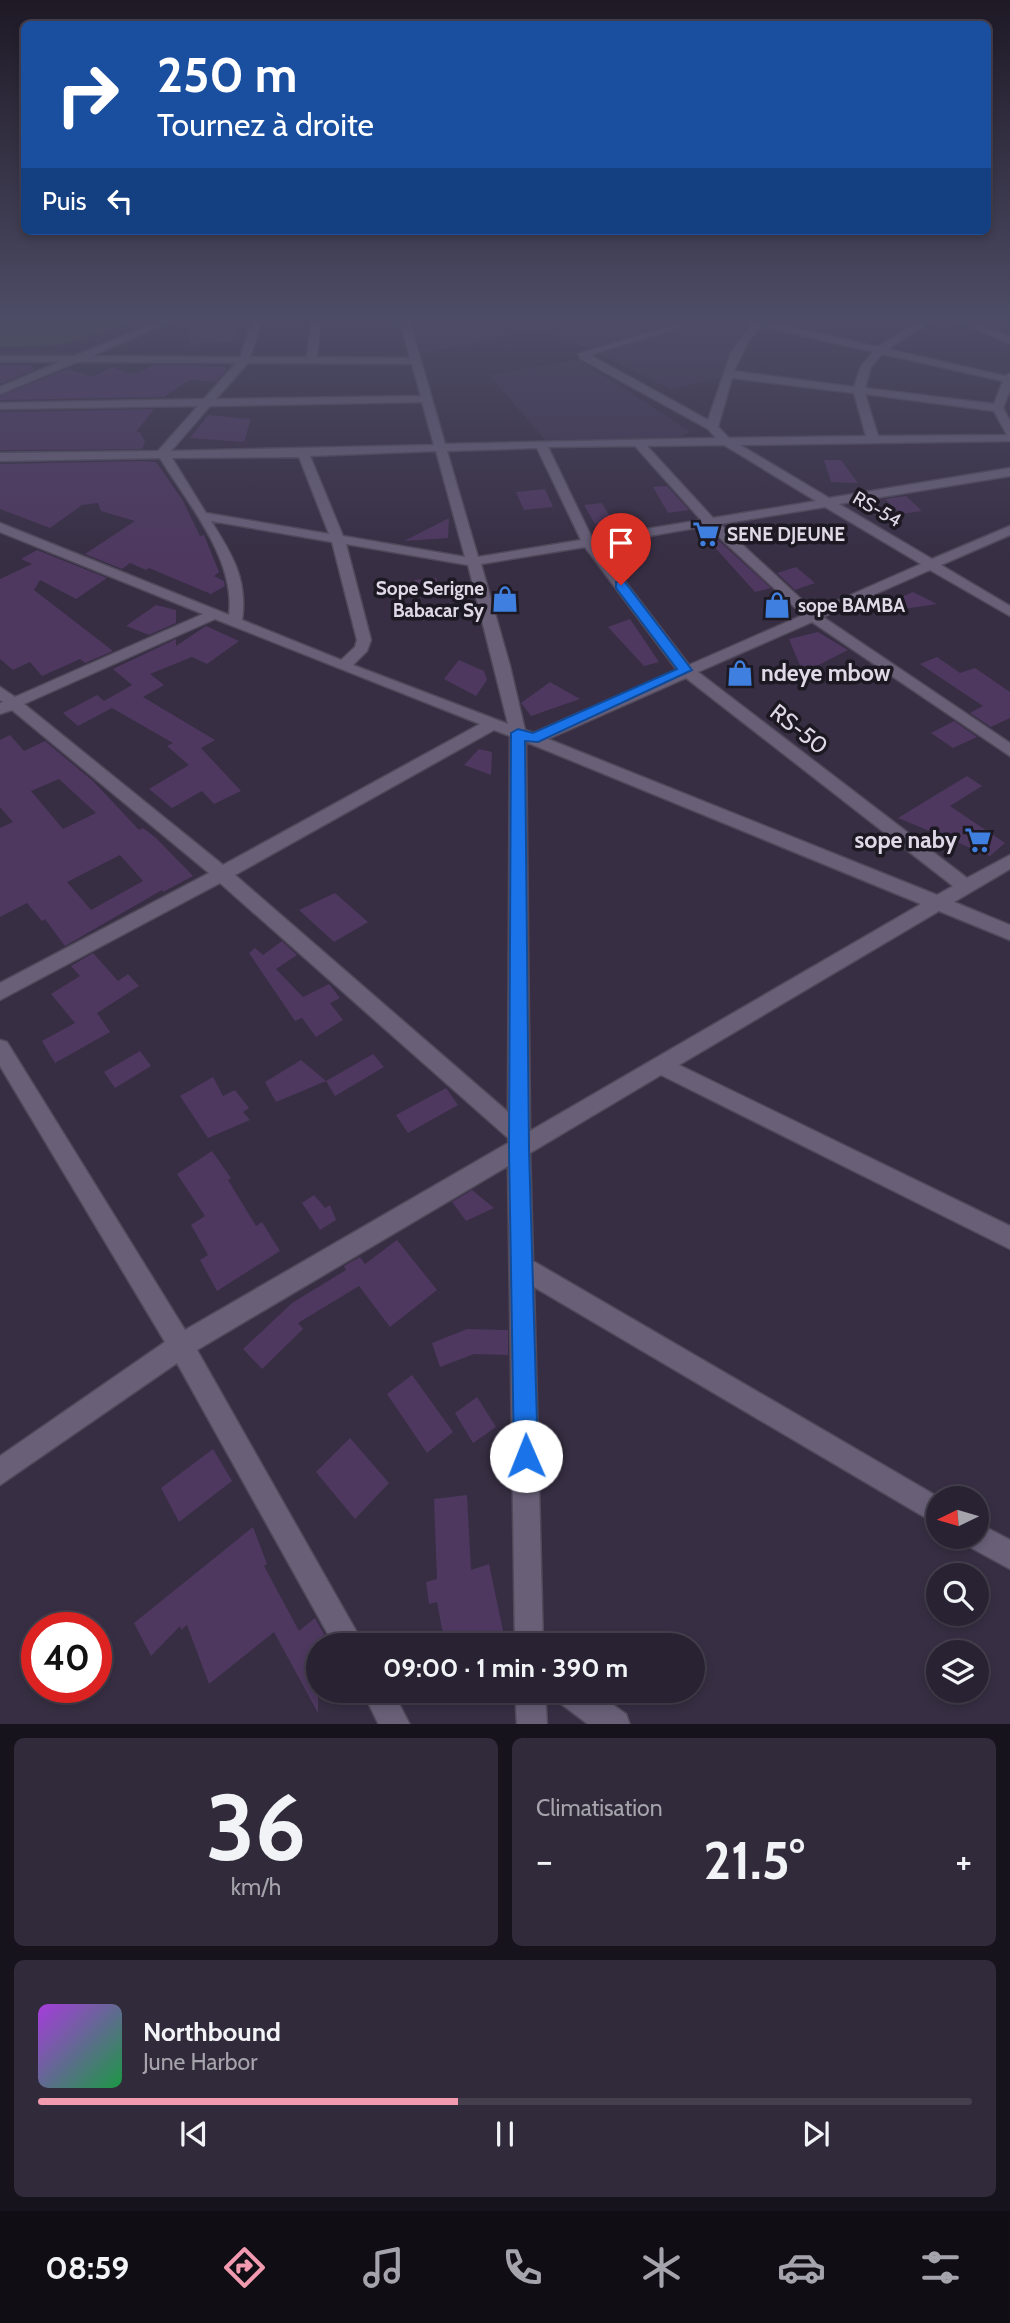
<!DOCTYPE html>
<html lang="fr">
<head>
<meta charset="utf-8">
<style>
	body { margin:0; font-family:Cabin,sans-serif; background:#312a3a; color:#f1f3f6; height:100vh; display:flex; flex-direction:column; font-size:26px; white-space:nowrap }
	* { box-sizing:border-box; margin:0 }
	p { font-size:23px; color:#a5a4ac }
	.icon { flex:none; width:38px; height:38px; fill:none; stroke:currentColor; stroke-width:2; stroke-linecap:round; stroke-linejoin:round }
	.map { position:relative; height:1724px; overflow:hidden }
	.side { display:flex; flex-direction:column; gap:14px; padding:14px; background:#17131c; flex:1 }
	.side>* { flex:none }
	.banner { position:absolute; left:21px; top:21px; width:970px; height:214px; border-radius:10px; box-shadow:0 4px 10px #0003,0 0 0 2px #453f4d; background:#1a4fa0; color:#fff; overflow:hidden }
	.needle { width:46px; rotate:265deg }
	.fabs { position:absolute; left:926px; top:1486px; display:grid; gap:14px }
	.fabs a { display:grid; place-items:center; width:63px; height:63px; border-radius:50%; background:#292232; box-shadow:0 4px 10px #0003,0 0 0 2px #453f4d; font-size:35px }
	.speed { position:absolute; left:21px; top:1612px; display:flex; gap:14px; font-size:35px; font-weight:700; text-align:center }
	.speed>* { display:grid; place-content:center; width:91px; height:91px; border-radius:50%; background:#292232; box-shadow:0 4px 10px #0003,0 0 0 2px #453f4d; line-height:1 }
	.speed .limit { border:10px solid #d22; background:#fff; color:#111 }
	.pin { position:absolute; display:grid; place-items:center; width:60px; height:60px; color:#fff; margin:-72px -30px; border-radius:50% 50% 50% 0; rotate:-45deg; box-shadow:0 0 7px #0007 }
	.pin .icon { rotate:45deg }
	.me { position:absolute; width:77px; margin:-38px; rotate:359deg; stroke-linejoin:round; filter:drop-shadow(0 0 5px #0008) }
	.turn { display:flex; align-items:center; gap:24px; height:147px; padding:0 21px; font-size:32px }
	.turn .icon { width:91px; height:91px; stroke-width:2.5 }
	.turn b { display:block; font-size:49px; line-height:60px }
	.then { display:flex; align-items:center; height:66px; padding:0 21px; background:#0003; gap:14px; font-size:26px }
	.big { font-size:52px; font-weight:800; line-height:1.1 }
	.side .widget { flex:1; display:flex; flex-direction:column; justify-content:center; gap:10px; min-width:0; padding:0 24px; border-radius:10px; background:#312a3a }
	.side .dial { align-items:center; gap:0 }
	.dial b { font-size:91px; line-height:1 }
	.song { display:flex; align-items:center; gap:21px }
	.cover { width:84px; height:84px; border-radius:10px; background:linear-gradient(135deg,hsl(280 70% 55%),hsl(140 70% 35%)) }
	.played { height:7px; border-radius:4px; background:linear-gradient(90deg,#f29aaf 45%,#453f4d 45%) }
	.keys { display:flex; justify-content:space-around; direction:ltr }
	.heat { display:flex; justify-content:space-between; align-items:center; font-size:38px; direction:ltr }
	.side .tiles { flex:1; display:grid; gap:14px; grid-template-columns:1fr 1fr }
	.widget:last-child { grid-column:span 2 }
	.trip { position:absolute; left:306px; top:1633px; width:399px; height:70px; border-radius:35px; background:#292232; box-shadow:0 4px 10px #0003,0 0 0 2px #453f4d; font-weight:800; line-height:70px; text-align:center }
	.tab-bar { display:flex; height:112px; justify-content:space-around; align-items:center; background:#100e14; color:#a5a4ac }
	.tab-bar .icon { width:49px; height:49px }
	.tab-bar .on { color:#f29aaf }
	.tab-bar b { font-size:32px; color:#f1f3f6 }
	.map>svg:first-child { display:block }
	.built { fill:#413551 }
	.green { fill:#37513d }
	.building { fill:#4e385f; fill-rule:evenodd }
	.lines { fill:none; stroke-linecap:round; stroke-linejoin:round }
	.minor-casing { stroke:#50495a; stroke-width:3 }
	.minor { fill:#696078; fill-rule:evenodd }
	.route { fill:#1a73e8; stroke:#114b97; stroke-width:2 }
	.labels { text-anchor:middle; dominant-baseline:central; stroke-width:7; stroke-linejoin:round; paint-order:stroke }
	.far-street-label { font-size:19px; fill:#dfd9e7; stroke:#1c1922 }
	.far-poi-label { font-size:19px; font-weight:bold; fill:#dfd9e7; stroke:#1c1922; text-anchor:start }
	.poi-label { font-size:23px; font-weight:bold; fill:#dfd9e7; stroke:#1c1922; text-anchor:start }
	.street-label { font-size:23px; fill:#dfd9e7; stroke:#1c1922 }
</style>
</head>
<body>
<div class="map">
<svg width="1010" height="1725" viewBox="0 0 1010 1725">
	<rect width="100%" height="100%" fill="#372e43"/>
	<!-- built -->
	<g class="built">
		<path d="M409,319H730L747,325L739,338L725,377L670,389L579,344L551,334L518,333L422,354Z"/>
		<path d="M579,360L690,431L680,438L545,440L489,375Z"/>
	</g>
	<!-- green -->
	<path class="green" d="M0,319H136C84,342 57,348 0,347Z"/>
	<!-- building -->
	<g class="building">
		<path d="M187,319H234L238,340L190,345Z"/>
		<path d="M0,365H31L35,369L0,384Z"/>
		<path d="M154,365L222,366L227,369L216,382L189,380L164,397L0,400V396L68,369L93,377L112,367L134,375Z"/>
		<path d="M154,409L136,432H140L145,442L142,449L0,450V412Z"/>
		<path d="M208,415L251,419L244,442L190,438Z"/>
		<path d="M824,460H841L858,483L831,482Z"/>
		<path d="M142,461L156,462L183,501L200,536L204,535L219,572L214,576L224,581L225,586L211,594L149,568L146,570L130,563L122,569L85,554L135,521L101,511L98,503L82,505L50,528L0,509V464Z"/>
		<path d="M667,486L689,510L668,513L653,487Z"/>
		<path d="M545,489L553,507L524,510L516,492Z"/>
		<path d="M906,496L922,511L901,514L885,499Z"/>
		<path d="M602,503L613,521L595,524L584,505Z"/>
		<path d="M449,518L448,538L404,541Z"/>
		<path d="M715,537L717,539L771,588L755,592L710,542Z"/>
		<path d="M37,550L107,578L76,599L40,580L34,590L113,651L85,663L80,659L42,676L30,662L13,670L0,659V579L32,564L21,559Z"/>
		<path d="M796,567L815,583L795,590L777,573Z"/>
		<path d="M436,578L441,593L416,596L414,580Z"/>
		<path d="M913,592L937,604L877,613L876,608Z"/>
		<path d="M156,605L176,610V623L149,635L126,626Z"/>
		<path d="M630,619L659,662L644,666L608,627Z"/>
		<path d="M206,626L239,641L207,664L192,657L150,674L164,685L143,697L215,740L201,748L241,791L214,804L202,791L172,808L149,789L189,765L167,746L173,743L112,708L78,726L63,713L97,695L104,701L132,685L113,669L176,639V646Z"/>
		<path d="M818,632L848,650L803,673L789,639Z"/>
		<path d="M937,657L960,673L975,668L1010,692V718L991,727L970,713L983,706L920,664Z"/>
		<path d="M459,660L484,671L487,680L476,696L444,679Z"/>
		<path d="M550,682L580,699L531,716L521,703Z"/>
		<path d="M954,721L977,737L953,748L931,733Z"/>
		<path d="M10,735L24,751L45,741L93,781L139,830L143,828L156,838L193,876L163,892L162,890L65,946L45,919L42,921L27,903L0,917V828L13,822L0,807V740ZM59,779L96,813L63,829L31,791ZM120,855L143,881L91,910L67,882Z"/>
		<path d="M479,749L492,752L491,775L464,765Z"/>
		<path d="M967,776L982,786L950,806L1005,843L990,856L898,818Z"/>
		<path d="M335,893L368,922L334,942L299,910Z"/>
		<path d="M282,941L297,955L276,969L303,997L329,984L340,998L330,1003L343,1020L316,1037L302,1018L295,1021L249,953L255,948L263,955Z"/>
		<path d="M93,953L118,981L128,974L139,986L97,1013L110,1032L55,1063L42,1041L75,1023L51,994L80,976L71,966Z"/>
		<path d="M140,1051L151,1066L115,1088L104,1072Z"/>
		<path d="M373,1054L384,1067L335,1096L326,1081Z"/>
		<path d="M301,1060L326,1081L276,1102L265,1082Z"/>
		<path d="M213,1077L223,1096L235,1090L249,1108L243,1112L250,1120L208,1138L180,1096Z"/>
		<path d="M446,1088L458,1105L408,1133L396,1115Z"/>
		<path d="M212,1151L231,1178L228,1180L256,1226L262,1222L280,1251L217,1291L200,1260L208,1255L191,1225L205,1216L177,1174Z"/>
		<path d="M472,1190L494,1208L466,1221L452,1202Z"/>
		<path d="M314,1195L325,1208L330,1205L336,1220L320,1230L302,1203Z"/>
		<path d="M397,1240L437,1290L390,1327L359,1286L298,1323L303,1329L262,1369L243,1349L292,1303L346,1270L344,1266L360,1257L365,1264Z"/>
		<path d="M467,1329L508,1330V1355L474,1354L440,1367L432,1343Z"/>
		<path d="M412,1375L453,1432L427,1453L387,1394Z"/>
		<path d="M477,1397L496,1427L473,1443L455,1413Z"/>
		<path d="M350,1438L389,1483L355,1519L316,1472Z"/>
		<path d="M213,1449L232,1481L179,1522L161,1488Z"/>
		<path d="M467,1495L471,1570L489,1564L506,1645H445L437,1602L429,1604L426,1582L437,1579L434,1499Z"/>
		<path d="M253,1527L267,1564L264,1566L299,1631L315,1618L330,1645H318V1713L274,1632L209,1684L187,1625L181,1630L180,1626L151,1656L134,1623Z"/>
	</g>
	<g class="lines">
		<defs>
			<g id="minor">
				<path d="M164,319H177L92,356L240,357L253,319H263L250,357H307L311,319H321L317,357L410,358L399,319H409L445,444L716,438L708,429L581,359L578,354L694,319H710L590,355L708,420L731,352L752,324L739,319H769L767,321L878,347L922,319H934L888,349L1005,376L1010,373V390L1003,408L1010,421V441L740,445L829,498L1010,468V476L839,504L932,559L1010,526V535L941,565L1010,606V616L930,570L823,617L1010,743V756L812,622L698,672L967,878L1010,855V869L954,902L1010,925V940L939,911L679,1065L1010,1226V1249L661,1075L530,1153L533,1261L940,1498L938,1525L534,1287L543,1645H515L508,1166L197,1350L364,1645H334L177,1363L0,1485V1456L165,1342L0,1066V1040L7,1042L185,1330L508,1143V1138L220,883L0,1000V983L209,873L12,710L0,714V703L3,702L0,700V687L15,697L203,614L0,532V523L229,615C236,559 188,504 160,458L0,461V453L158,451L198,406L0,409V403L204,399L236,363L77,362L0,394V387L59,362H0V356H74ZM761,326L873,352L861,366L854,387L734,371L749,340ZM882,354L1003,381L994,404L865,388L871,367ZM248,363L412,364L421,396L216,399ZM732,378L854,393L866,436L729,438L718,427ZM865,394L994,411L1007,435L878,436ZM422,402L434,445L171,451L210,406ZM724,445L816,501L713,518L647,446ZM635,446L701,520L592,538L548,447ZM537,448L581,540L478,557L447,451ZM436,451L465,557L343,536L310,456ZM299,457L329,534L206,513L172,458ZM825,507L921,564L814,611L720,524ZM211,521L332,542L357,640L355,647L341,660L242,620C248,580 232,554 211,521ZM707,526L803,615L689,665L597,545ZM346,544L468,565L508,724L353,665L367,651L371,640ZM585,547L677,670L533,733L525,730L510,666L481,564ZM215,619L480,724L223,865L24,704ZM686,678L953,886L937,895L548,739ZM494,730L510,736L508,1112L235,875ZM526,742L921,904L530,1131Z"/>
				<path d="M953,319H966L1010,337V344Z"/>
				<path d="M976,1522L1010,1540V1569L966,1545L963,1536H976Z"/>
				<path d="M362,1690H392L410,1725H379Z"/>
				<path d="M515,1690H545L547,1725H517Z"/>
				<path d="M552,1690H592L626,1714L630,1725H589L556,1700Z"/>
			</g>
		</defs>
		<!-- minor casing -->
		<use href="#minor" class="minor-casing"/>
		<!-- minor -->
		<use href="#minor" class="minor"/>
	</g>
	<!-- sky -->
	<linearGradient id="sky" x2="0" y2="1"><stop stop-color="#1e1925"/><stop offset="0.57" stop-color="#4d4c66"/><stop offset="1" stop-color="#4d4c66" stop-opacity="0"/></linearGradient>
	<rect width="1010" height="560" fill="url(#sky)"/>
	<!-- route -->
	<path class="route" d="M616,582H625L692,670L538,742L525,741L529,1149L538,1456L535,1465L526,1468L518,1465L514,1456L509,1149L511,733L518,729L533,733L677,669L616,588Z"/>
	<!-- icons -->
	<defs>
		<symbol id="supermarket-bare" viewBox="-9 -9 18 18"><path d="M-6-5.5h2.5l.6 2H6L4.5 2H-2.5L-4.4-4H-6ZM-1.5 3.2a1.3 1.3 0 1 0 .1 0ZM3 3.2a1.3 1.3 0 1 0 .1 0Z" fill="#3f7fe0" stroke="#1c1922" stroke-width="2.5" paint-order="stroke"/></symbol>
		<symbol id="shop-bare" viewBox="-9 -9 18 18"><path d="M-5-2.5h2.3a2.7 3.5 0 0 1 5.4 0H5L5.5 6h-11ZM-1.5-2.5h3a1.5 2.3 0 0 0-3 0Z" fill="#3f7fe0" stroke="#1c1922" stroke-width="2.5" paint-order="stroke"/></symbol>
	</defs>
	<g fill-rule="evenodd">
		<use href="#supermarket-bare" x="687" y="515" width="38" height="38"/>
		<use href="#shop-bare" x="486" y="580" width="38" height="38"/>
		<use href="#shop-bare" x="758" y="586" width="38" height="38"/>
		<use href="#shop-bare" x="721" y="654" width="38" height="38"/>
		<use href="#supermarket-bare" x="959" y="821" width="38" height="38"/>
	</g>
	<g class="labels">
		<!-- far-street labels -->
		<g class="far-street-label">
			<text transform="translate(877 509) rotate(30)">RS-54</text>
		</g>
		<!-- far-poi labels -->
		<g class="far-poi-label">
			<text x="727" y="534">SENE DJEUNE</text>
			<text x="484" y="588" text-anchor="end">Sope Serigne<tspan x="484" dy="22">Babacar Sy</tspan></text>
			<text x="798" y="605">sope BAMBA</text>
		</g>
		<!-- poi labels -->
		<g class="poi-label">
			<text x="761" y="673">ndeye mbow</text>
			<text x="957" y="840" text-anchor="end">sope naby</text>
		</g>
		<!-- street labels -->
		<g class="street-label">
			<text transform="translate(799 729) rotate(38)">RS-50</text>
		</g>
	</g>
</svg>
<div class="fabs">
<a><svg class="needle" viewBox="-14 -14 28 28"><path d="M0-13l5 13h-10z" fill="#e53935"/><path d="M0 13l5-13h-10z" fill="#a5a4ac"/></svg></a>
<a><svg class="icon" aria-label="search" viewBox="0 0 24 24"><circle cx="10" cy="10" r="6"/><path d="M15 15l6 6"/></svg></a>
<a><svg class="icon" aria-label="layers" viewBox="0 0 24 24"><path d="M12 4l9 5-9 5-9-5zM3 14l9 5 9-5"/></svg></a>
</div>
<div class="speed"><div class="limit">40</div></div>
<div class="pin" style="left:621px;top:585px;background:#d93025"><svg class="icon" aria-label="arrive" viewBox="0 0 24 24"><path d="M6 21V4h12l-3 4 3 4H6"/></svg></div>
<svg class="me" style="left:526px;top:1456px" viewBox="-20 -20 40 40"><circle r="19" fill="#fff"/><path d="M0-13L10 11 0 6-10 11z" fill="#1a73e8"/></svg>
<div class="trip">09:00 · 1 min · 390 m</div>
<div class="banner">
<div class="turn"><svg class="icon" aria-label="right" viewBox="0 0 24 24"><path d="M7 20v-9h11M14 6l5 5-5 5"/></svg><div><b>250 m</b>Tournez à droite</div></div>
<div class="then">Puis<svg class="icon" aria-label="left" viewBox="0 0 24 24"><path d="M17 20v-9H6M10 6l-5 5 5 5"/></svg></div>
</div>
</div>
<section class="side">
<div class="tiles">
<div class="widget dial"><b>36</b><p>km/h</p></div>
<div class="widget"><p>Climatisation</p>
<div class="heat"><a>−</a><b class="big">21.5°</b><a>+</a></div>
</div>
<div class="widget">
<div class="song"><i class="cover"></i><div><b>Northbound</b><p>June Harbor</p></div></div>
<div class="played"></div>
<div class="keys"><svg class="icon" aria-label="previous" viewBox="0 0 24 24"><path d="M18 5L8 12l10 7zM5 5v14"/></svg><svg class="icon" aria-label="pause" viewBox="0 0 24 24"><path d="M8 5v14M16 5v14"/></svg><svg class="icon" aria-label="next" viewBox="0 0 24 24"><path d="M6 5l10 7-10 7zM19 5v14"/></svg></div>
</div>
</div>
</section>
<nav class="tab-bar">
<b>08:59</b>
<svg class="icon on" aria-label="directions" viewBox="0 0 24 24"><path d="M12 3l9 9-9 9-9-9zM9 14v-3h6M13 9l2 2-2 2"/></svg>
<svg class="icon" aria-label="music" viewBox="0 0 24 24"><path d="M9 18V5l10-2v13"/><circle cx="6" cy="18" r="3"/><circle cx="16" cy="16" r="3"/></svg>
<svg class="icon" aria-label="phone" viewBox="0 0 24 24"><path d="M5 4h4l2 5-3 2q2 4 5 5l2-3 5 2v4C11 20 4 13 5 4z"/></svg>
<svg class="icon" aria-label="climate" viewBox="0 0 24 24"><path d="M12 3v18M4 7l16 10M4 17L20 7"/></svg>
<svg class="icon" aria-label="car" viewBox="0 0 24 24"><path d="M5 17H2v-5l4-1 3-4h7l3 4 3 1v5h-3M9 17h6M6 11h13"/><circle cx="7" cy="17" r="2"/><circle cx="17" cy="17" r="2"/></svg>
<svg class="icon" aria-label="filters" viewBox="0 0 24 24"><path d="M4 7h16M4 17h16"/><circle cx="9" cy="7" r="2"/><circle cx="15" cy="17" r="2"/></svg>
</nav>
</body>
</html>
